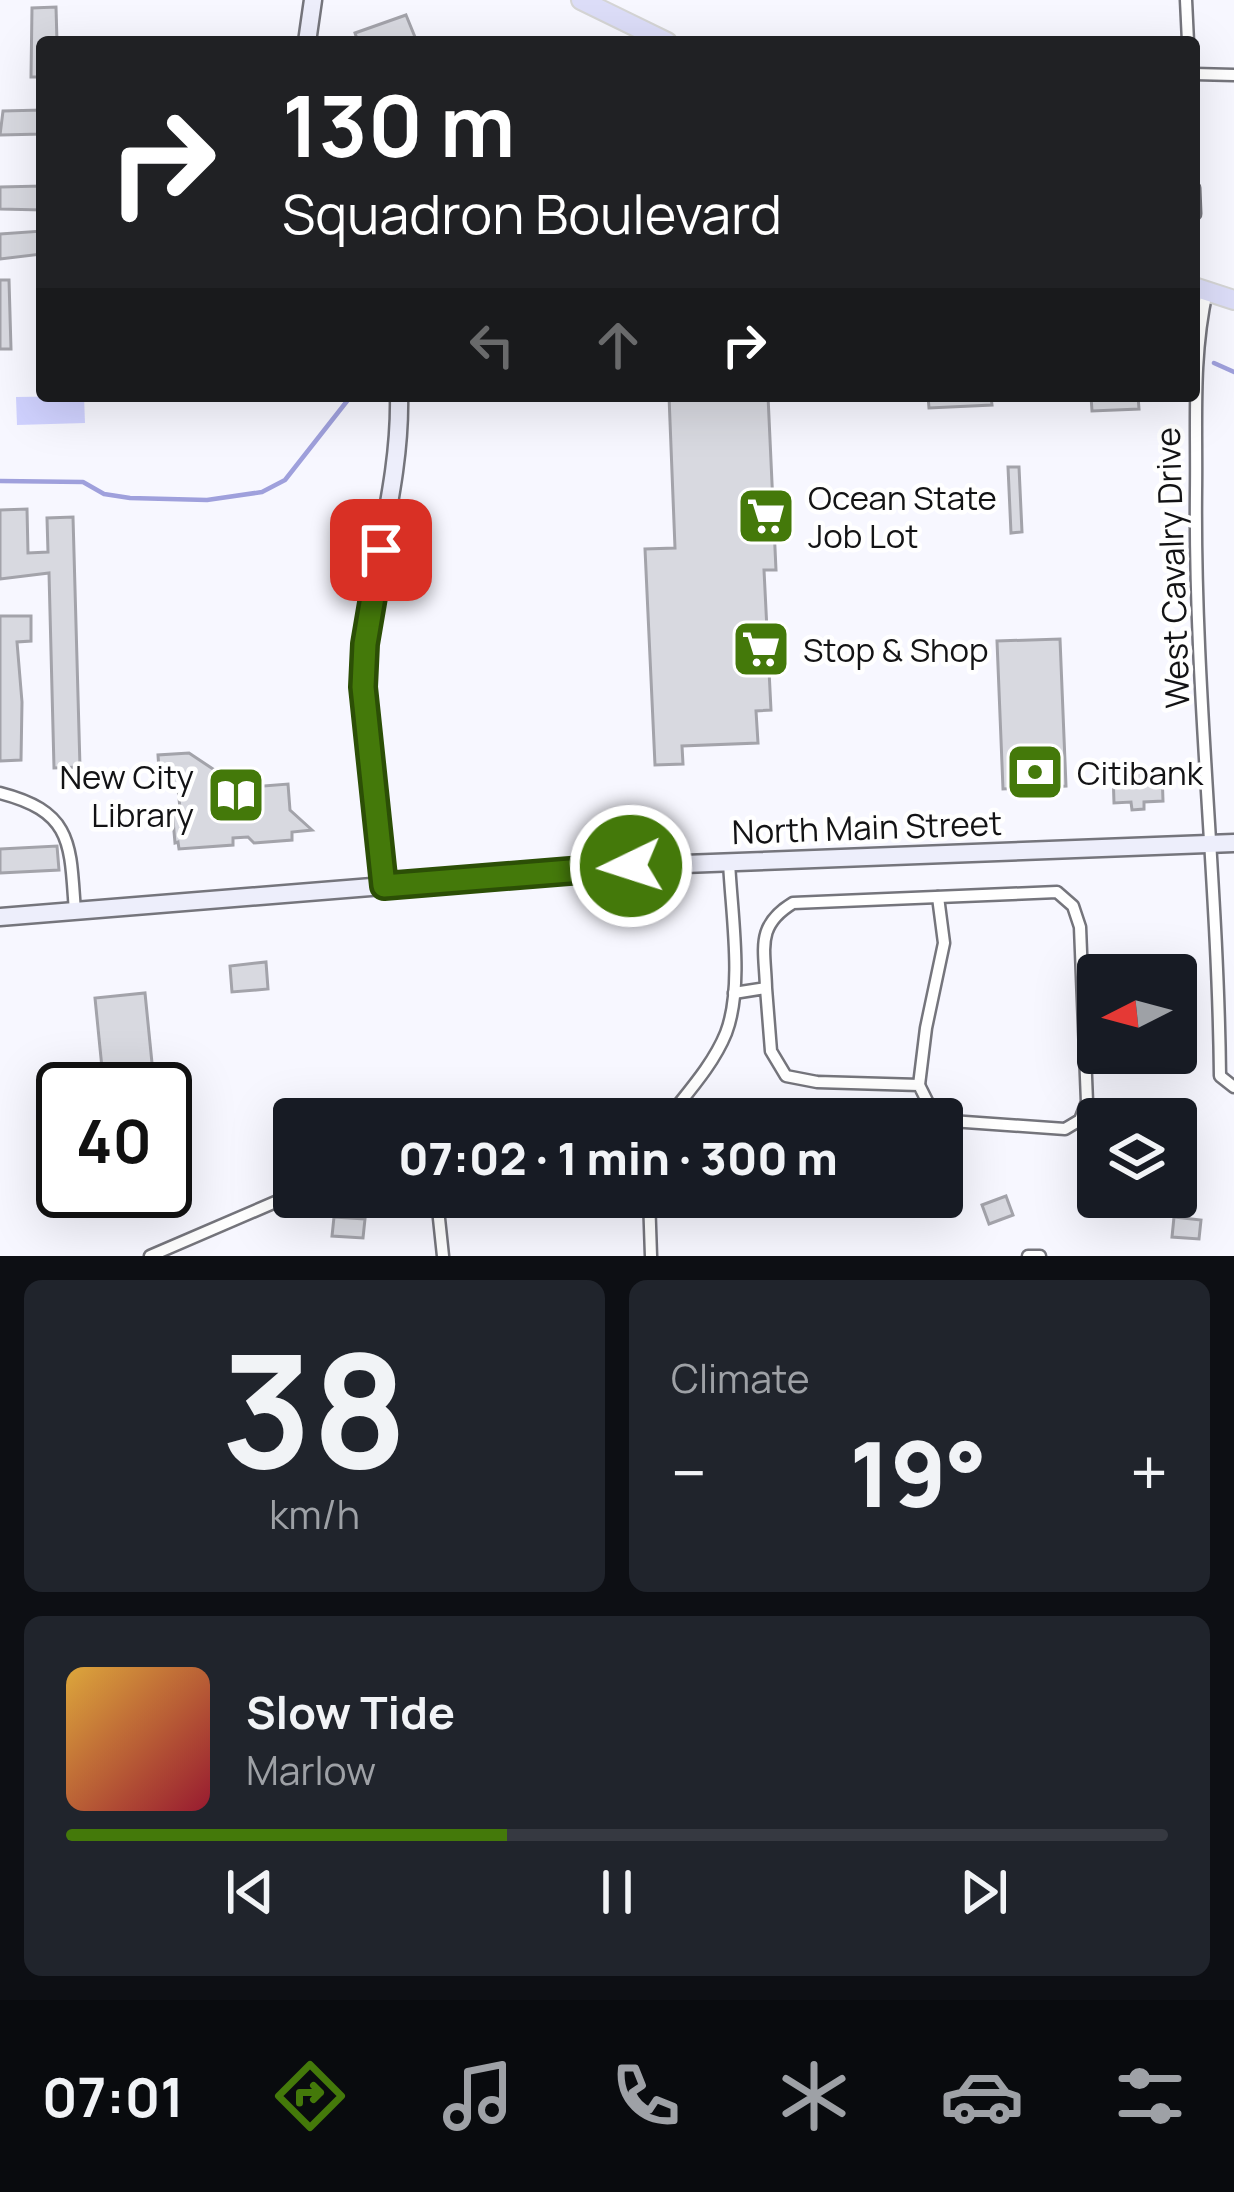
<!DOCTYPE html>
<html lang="en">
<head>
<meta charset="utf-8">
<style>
	body { margin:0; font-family:Manrope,sans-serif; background:#20242c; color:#f1f3f6; height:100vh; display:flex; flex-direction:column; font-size:45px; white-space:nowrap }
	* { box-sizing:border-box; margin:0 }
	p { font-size:39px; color:#9ea1a6 }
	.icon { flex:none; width:66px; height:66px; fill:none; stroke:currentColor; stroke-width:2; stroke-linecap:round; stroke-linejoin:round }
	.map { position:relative; height:1256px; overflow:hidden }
	.panel { display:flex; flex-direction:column; gap:24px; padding:24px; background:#0d0f14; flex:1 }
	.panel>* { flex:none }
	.top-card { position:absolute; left:36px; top:36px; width:1164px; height:366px; border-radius:12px; box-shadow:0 12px 48px #0002; background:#202124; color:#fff; overflow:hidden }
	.needle { width:78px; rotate:264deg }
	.buttons { position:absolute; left:1077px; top:954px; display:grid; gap:24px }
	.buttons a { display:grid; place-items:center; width:120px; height:120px; border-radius:12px; background:#171b24; box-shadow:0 12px 48px #0002; font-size:60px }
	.speed { position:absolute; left:36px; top:1062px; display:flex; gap:24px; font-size:60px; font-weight:700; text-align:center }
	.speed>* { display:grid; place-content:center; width:156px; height:156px; border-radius:50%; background:#171b24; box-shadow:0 12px 48px #0002; line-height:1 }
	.speed .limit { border:6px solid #111; border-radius:18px; background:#fff; color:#111 }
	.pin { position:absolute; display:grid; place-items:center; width:102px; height:102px; color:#fff; margin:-51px; border-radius:24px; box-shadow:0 6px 18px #0006 }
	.me { position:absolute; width:132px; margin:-66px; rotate:266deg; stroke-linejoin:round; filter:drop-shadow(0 0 9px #0008) }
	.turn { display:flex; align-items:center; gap:42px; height:252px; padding:0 48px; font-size:54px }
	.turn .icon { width:156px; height:156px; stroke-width:2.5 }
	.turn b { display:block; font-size:84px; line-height:102px }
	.lanes { display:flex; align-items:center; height:114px; padding:0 48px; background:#0003; justify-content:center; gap:60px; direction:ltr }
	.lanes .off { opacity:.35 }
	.big { font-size:90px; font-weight:800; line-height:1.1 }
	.panel .card { flex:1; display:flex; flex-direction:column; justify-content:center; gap:18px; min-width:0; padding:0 42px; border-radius:18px; background:#20242c }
	.panel .dial { align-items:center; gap:0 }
	.dial b { font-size:156px; line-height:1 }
	.song { display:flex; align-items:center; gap:36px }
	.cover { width:144px; height:144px; border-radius:18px; background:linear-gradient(135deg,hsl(40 70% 55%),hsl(350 70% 35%)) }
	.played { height:12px; border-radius:6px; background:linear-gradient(90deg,#44790a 40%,#363941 40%) }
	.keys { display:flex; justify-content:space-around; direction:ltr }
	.heat { display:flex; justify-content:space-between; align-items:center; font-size:66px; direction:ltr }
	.panel .tiles { flex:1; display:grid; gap:24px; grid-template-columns:1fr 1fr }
	.card:last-child { grid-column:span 2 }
	.trip { position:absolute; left:273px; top:1098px; width:690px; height:120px; border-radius:12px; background:#171b24; box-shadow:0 12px 48px #0002; font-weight:800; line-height:120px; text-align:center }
	.tabs { display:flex; height:192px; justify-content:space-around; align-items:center; background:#090b0e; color:#9ea1a6 }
	.tabs .icon { width:84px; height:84px }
	.tabs .current { color:#44790a }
	.tabs b { font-size:54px; color:#f1f3f6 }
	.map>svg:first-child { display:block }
	.green { fill:#d0d2ff }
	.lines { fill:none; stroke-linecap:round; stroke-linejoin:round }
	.stream { stroke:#9fa0dc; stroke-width:4.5 }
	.building { fill:#d8d9e0; stroke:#a3a3aa; stroke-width:3 }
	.street-casing { stroke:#75757c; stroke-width:15 }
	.secondary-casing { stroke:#75757c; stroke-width:21 }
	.primary-casing { stroke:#d5d5d5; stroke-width:22 }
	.street { stroke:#fff; stroke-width:10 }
	.secondary { stroke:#edeefb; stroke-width:16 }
	.primary { stroke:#dcddf8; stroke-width:18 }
	.route-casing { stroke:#2c4f06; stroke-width:30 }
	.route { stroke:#44790a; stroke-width:21 }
	.labels { text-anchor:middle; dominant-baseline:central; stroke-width:9; stroke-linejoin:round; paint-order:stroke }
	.poi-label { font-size:33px; fill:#131315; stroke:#fff; text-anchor:start }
	.street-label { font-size:33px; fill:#131315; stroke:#fff }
</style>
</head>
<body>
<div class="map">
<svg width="1234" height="1256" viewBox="0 0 1234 1256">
	<rect width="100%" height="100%" fill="#f7f7ff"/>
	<!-- green -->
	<path class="green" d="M84,396L85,423L17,425L16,397Z"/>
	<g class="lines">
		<!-- stream -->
		<g class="stream">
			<path d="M1214,363L1234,372"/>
			<path d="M0,481L83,482L104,494L130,498L207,500L262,492L285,480L351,396"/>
		</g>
	</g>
	<!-- building -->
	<g class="building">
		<path d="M56,7L57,42H42V77H31L32,8Z"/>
		<path d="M406,15L417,42H358L355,33Z"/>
		<path d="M42,110V134L0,135L3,111Z"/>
		<path d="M42,186V210L0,209V187Z"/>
		<path d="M42,231V254L0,259V234Z"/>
		<path d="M0,280H9L11,349H0Z"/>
		<path d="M669,396H768L776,570H764L771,710L756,711L758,743L682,746L683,764L655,765L645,549L675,548Z"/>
		<path d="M928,396H991L992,405L929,408Z"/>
		<path d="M1091,396H1138L1139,409L1092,411Z"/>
		<path d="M1008,467H1019L1022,532L1011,533Z"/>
		<path d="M27,509L28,553L48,552L47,518L73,517L80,767L54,768L49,573L0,579V510Z"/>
		<path d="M0,616H31V641L17,642L22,702L21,760L0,761Z"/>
		<path d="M1060,639L1066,786L1003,789L997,641Z"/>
		<path d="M189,753L225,777L237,776L238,788L288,784L290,810L312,830L292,832V840L254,843L248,837L233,838V845L179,849L178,842L175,843L172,808H180L178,789L171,783L160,784L158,755Z"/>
		<path d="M1128,766L1162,770L1163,801L1144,802V809L1132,810L1131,802L1114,803L1113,772L1128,771Z"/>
		<path d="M57,846L59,870L0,873V849Z"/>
		<path d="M266,962L268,989L232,992L230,966Z"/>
		<path d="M145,993L154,1083L104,1088L95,998Z"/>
		<path d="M1006,1196L1013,1215L989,1224L982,1205Z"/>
		<path d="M334,1217L365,1219L363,1238L332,1236Z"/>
		<path d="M1174,1217L1201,1220L1199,1239L1172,1237Z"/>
	</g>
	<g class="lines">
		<defs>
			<g id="street">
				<path d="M1186,0L1188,42"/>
				<path d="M1194,74L1234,75"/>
				<path d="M1194,188L1195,214"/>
				<path d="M1207,291C1192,358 1197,423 1196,491C1194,686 1218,881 1220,1076L1234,1087"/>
				<path d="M0,793C74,812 70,845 75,912"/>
				<path d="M734,993L766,988L771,1051L786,1076L817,1082L919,1085L931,1109L951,1121L1065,1129L1080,1120L1087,1102L1080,927L1073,906L1057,892L793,903C755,926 765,949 766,988"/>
				<path d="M919,1085L926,1028L944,943L938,897"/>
				<path d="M667,1119C688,1092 713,1065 726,1033C744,986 731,911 729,861"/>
				<path d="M426,1197L438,1209L443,1256"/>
				<path d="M649,1197L651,1256"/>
				<path d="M150,1256L294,1194"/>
				<path d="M1028,1256H1040"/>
			</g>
			<g id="secondary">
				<path d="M307,42L313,0"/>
				<path d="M384,886C376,813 359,736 364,663C369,573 401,487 399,396"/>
				<path d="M0,917L631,866L1234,843"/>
			</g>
			<g id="primary">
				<path d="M581,0L667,42"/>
				<path d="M1194,287L1234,300"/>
			</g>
		</defs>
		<!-- street casing -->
		<use href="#street" class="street-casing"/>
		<!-- secondary casing -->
		<use href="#secondary" class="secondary-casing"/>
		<!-- primary casing -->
		<use href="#primary" class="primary-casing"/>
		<!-- street -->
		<use href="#street" class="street"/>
		<!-- secondary -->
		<use href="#secondary" class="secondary"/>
		<!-- primary -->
		<use href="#primary" class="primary"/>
	</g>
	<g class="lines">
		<defs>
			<path id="route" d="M381,550L365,644L363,687L384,886L631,866"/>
		</defs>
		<!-- route casing -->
		<use href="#route" class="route-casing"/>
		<!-- route -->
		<use href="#route" class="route"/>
	</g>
	<!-- icons -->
	<defs>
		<symbol id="supermarket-square" viewBox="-11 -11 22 22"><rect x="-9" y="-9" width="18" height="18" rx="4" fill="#44790a" stroke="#fff"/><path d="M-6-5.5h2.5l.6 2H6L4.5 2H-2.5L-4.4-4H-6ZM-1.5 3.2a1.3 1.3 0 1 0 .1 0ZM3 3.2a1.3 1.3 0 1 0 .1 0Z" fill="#fff"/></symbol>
		<symbol id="bank-square" viewBox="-11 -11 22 22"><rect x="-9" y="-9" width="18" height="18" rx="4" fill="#44790a" stroke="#fff"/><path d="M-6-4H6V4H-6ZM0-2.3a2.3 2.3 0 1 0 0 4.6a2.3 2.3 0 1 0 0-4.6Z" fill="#fff"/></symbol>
		<symbol id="library-square" viewBox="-11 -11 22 22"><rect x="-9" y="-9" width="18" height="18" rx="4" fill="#44790a" stroke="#fff"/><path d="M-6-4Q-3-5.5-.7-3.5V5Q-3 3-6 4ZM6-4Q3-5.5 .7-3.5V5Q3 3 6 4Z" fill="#fff"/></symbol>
	</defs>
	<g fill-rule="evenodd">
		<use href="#supermarket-square" x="733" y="483" width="66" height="66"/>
		<use href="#supermarket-square" x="728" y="616" width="66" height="66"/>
		<use href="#bank-square" x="1002" y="739" width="66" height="66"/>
		<use href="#library-square" x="203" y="762" width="66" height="66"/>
	</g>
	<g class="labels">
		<!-- poi labels -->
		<g class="poi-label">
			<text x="808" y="497">Ocean State<tspan x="808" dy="38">Job Lot</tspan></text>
			<text x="803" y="649">Stop &amp; Shop</text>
			<text x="1077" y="772">Citibank</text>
			<text x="194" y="776" text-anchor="end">New City<tspan x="194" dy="38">Library</tspan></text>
		</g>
		<!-- street labels -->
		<g class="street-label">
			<text transform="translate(1172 568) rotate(-92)">West Cavalry Drive</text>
			<text transform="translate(867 827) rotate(-2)">North Main Street</text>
		</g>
	</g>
</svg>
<div class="buttons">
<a><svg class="needle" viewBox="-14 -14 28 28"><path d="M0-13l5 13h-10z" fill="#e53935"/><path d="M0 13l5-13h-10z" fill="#9ea1a6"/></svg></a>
<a><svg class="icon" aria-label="layers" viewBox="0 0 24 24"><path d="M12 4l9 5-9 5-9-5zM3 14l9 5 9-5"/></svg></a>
</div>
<div class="speed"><div class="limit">40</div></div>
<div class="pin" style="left:381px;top:550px;background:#d93025"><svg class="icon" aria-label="arrive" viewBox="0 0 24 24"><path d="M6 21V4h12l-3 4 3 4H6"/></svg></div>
<svg class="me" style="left:631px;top:866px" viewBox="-20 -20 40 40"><circle r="17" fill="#44790a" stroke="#fff" stroke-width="3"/><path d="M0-11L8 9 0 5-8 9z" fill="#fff"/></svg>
<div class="trip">07:02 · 1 min · 300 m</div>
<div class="top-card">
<div class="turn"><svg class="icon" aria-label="right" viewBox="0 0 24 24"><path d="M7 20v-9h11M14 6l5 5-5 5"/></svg><div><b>130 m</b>Squadron Boulevard</div></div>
<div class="lanes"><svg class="icon off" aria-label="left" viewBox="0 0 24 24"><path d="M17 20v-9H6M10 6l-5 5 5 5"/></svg><svg class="icon off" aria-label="ahead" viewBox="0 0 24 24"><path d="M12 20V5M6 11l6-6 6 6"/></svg><svg class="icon" aria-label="right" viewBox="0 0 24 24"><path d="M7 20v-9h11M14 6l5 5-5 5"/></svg></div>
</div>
</div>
<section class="panel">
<div class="tiles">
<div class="card dial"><b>38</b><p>km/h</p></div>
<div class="card"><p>Climate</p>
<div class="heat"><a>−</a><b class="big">19°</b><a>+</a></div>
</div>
<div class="card">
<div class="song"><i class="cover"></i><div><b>Slow Tide</b><p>Marlow</p></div></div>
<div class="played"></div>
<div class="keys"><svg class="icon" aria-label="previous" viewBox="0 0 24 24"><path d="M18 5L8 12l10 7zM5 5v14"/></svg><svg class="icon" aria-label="pause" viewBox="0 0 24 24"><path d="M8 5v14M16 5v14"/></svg><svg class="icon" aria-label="next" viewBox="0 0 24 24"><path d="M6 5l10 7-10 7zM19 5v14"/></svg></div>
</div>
</div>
</section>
<nav class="tabs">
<b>07:01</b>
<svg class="icon current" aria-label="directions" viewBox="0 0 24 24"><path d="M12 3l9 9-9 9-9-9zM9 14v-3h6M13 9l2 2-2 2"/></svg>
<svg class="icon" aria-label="music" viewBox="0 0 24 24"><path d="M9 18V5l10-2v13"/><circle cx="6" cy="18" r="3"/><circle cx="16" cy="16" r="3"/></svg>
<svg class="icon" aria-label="phone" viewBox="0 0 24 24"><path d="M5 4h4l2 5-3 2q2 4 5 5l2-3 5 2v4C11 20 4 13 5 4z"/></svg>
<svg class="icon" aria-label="climate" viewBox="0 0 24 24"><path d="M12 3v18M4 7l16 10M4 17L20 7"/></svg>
<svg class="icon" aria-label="car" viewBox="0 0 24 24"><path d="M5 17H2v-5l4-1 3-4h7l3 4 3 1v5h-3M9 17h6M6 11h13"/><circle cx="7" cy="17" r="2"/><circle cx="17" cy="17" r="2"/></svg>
<svg class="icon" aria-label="filters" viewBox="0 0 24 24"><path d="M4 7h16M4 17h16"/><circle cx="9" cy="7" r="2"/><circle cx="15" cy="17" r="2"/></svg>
</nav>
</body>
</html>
